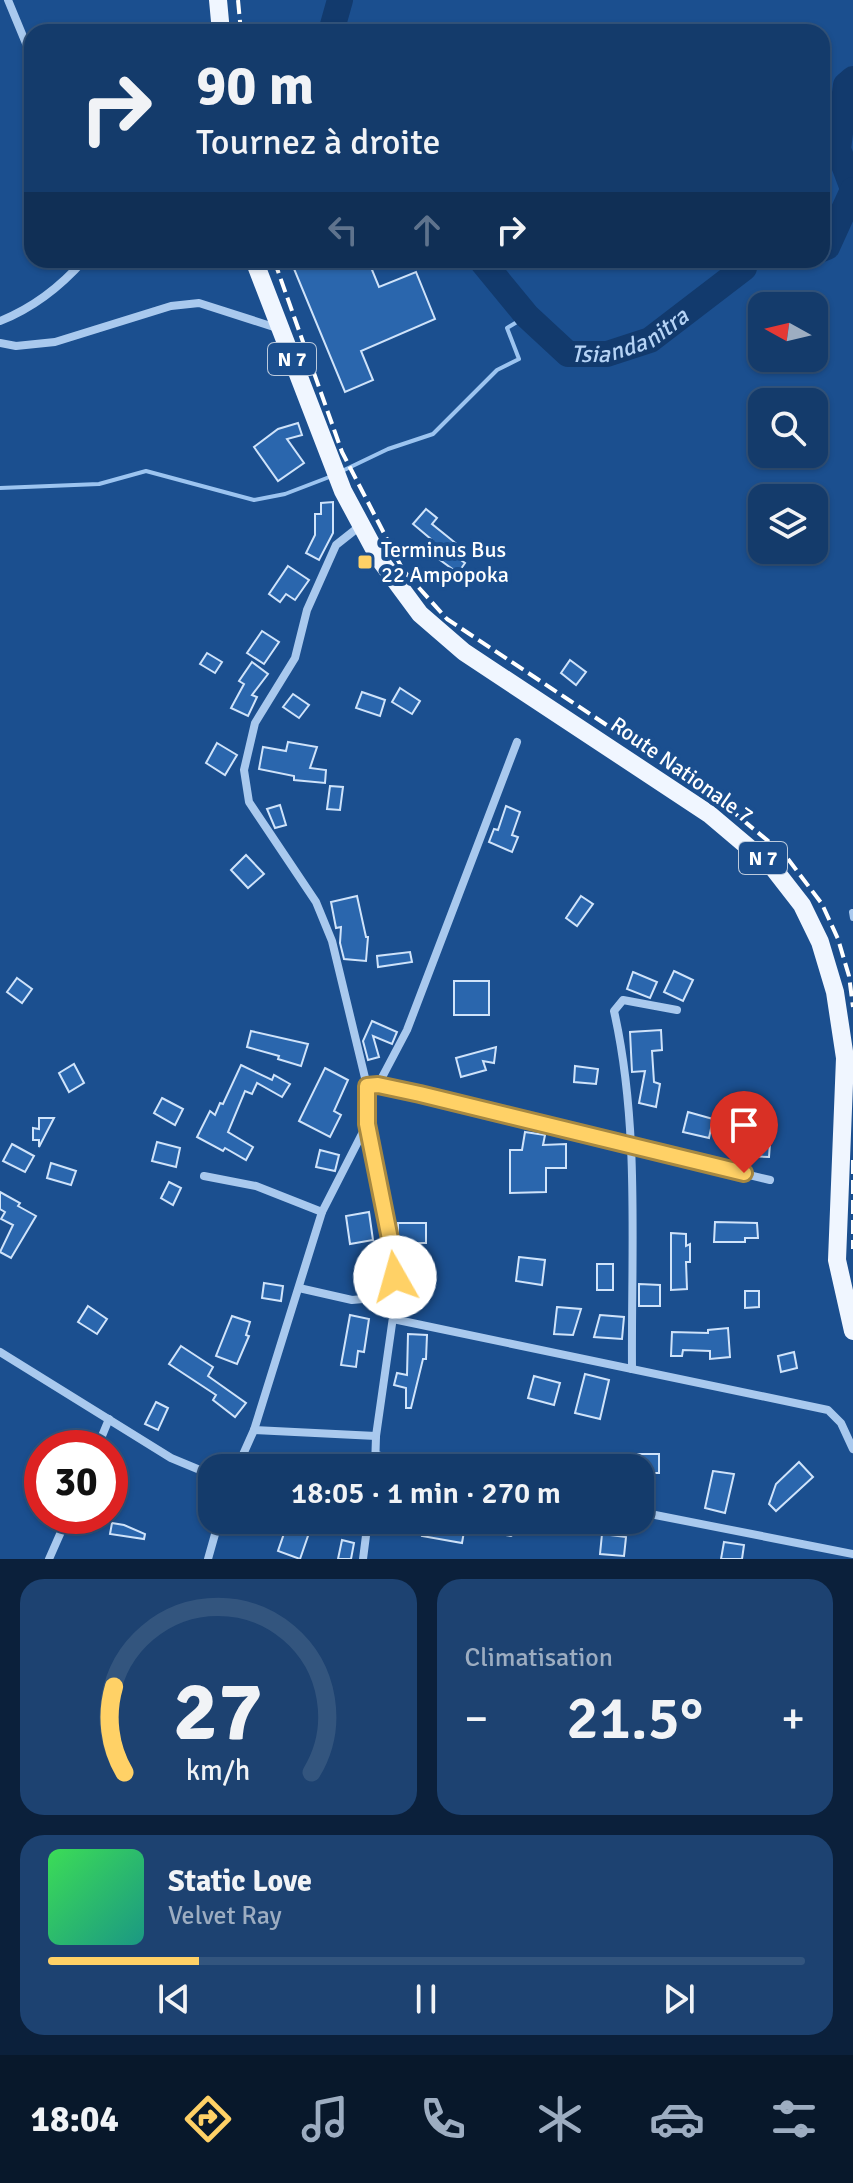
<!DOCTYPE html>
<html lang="fr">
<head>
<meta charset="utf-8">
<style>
	body { margin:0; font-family:Signika,sans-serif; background:#1d4271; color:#f1f3f6; height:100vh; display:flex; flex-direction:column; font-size:30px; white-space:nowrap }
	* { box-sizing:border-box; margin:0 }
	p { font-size:26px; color:#9dadc1 }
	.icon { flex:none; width:44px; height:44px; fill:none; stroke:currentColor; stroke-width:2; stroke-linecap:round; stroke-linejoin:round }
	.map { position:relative; height:1559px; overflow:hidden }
	.drawer { display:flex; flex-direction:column; gap:20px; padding:20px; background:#0b203b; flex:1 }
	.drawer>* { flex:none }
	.banner { position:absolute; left:24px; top:24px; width:806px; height:244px; border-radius:24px; box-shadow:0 2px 6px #0004,0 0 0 2px #33557e; background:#143b6b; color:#f1f3f6; overflow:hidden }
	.needle { width:52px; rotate:278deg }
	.fabs { position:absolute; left:748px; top:292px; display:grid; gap:16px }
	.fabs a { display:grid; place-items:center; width:80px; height:80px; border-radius:16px; background:#143b6b; box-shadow:0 2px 6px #0004,0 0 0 2px #33557e; font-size:40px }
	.speed { position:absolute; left:24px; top:1430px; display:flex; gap:16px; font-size:40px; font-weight:700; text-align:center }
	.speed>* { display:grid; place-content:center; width:104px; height:104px; border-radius:50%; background:#143b6b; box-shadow:0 2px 6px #0004,0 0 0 2px #33557e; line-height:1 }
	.speed .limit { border:12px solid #d22; background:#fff; color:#111 }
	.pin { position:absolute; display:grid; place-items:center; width:68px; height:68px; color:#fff; margin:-82px -34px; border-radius:50% 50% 50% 0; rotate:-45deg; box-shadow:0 0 8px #0007 }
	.pin .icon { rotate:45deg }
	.me { position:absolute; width:88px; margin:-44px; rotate:353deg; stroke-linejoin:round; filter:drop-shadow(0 0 6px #0008) }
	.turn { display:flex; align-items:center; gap:28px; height:168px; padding:0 40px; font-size:36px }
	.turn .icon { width:104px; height:104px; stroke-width:2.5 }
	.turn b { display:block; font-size:56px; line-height:68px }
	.lanes { display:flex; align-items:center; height:76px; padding:0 40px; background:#0003; justify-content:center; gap:40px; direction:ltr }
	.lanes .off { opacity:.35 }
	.big { font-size:60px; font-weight:600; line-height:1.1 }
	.drawer .tile { flex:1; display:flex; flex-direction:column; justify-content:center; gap:12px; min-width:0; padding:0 28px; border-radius:24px; background:#1d4271 }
	.drawer .dial { align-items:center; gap:0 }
	.dial svg { height:208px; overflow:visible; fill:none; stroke:#33557e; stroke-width:7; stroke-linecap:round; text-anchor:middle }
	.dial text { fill:#f1f3f6; stroke:none }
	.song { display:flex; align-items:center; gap:24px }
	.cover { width:96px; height:96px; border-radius:12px; background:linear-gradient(135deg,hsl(130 70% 55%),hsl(170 70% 35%)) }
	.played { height:8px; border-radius:4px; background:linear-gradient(90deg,#ffd166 20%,#33557e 20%) }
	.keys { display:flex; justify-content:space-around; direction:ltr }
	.heat { display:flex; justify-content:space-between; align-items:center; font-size:44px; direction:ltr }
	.drawer .tiles { flex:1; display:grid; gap:20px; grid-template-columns:1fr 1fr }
	.tile:last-child { grid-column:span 2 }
	.trip { position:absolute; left:198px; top:1454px; width:456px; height:80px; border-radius:24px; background:#143b6b; box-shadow:0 2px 6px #0004,0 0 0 2px #33557e; font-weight:600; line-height:80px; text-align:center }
	.tab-bar { display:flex; height:128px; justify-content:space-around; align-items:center; background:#08182b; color:#9dadc1 }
	.tab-bar .icon { width:56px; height:56px }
	.tab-bar .on { color:#ffd166 }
	.tab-bar b { font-size:36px; color:#f1f3f6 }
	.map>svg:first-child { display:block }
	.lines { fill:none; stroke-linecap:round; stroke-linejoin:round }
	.stream { stroke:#9cc4f0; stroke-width:4 }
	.river { stroke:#123a6d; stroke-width:26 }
	.building { fill:#2a66ad; stroke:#cfe3fa; stroke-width:2 }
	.service { stroke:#a9c9ee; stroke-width:6 }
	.minor { stroke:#a9c9ee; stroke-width:8 }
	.primary { stroke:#f0f6ff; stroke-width:18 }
	.rail { stroke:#fff; stroke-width:4; stroke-dasharray:14 6; stroke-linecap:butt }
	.route-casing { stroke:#a68842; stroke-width:20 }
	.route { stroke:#ffd166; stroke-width:14 }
	.poi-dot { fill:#ffd166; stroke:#1b4f8f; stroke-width:3 }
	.labels { text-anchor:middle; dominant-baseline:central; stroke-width:8; stroke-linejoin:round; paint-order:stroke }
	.shield { fill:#1b4f8f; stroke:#bbcadd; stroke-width:2 }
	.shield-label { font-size:20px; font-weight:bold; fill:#fff }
	.poi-label { font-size:22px; fill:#fff; stroke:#1b4f8f; text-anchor:start }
	.street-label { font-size:22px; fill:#fff; stroke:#1b4f8f }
	.water-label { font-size:24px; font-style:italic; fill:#b5d3f5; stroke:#1b4f8f }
</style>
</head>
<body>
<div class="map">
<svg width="853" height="1559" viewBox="0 0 853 1559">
	<rect width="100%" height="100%" fill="#1b4f8f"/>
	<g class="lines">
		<!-- stream -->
		<g class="stream">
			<path d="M340,472L388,449L433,434L497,370L519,359L507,328L527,316"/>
			<path d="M0,488L99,484L146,471L254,500L285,494L332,476"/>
		</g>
		<!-- river -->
		<g class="river">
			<path d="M331,32L340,0"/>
			<path d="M853,79L846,85L838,149L853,189"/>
			<path d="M822,249L827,247L853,190"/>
			<path id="s1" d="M481,260L527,316L568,354H607L650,340L744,268L745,260"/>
		</g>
	</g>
	<!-- building -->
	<g class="building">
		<path d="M301,260H368L379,287L416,272L435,319L361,351L373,380L345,392L292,264Z"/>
		<path d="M298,423L302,435L287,439L304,463L278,481L254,447L278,429Z"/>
		<path d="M333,502V533L319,560L306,553L315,535V514H321V503Z"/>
		<path d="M426,509L437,518L432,524L458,545L451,553L465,563L458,573L425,549L432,540L413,524Z"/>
		<path d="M288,566L309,580L295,600L286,594L280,602L269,594Z"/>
		<path d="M262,631L279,642L264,664L247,653Z"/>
		<path d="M207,653L222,662L215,673L200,664Z"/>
		<path d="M570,660L586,672L576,685L561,673Z"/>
		<path d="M252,662L268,674L252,695L257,697L248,716L231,708L244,684L239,681Z"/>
		<path d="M400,688L420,701L412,714L392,702Z"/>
		<path d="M362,692L385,700L380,716L356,708Z"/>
		<path d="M293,694L309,705L299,718L283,707Z"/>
		<path d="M288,742L317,747L310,768L326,770L325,783L294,780V776L259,769L263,747L286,751Z"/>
		<path d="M217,743L237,755L225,775L206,763Z"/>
		<path d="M330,786L343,787L340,810L327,809Z"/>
		<path d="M280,805L286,825L275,828L267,809Z"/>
		<path d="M506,806L520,812L512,835L518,837L512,852L489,842L494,829L498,830Z"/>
		<path d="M246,855L264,874L248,888L231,870Z"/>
		<path d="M357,896L366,937H368L366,961L344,959L340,943L341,927L336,928L331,902Z"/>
		<path d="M581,896L593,904L577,926L566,918Z"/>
		<path d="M410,952L412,962L378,967L377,956Z"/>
		<path d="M674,971L693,980L683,1001L664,992Z"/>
		<path d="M633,972L657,982L650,998L627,989Z"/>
		<path d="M17,978L32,989L22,1003L7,992Z"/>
		<rect x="454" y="981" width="35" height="34"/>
		<path d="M372,1021L397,1032L392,1044L373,1036L379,1057L368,1060L363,1041Z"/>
		<path d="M661,1030L662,1050L652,1051L654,1082L660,1084L656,1107L639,1103L645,1071L632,1072L630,1032Z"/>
		<path d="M251,1031L308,1044L301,1066L278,1059L279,1056L247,1047Z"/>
		<path d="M496,1047L494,1063L483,1061L486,1070L461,1077L456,1058Z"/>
		<path d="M74,1064L84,1083L69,1092L59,1073Z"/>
		<path d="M241,1065L272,1080L274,1075L290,1084L282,1097L257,1083L252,1094L245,1091L228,1132L253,1147L246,1160L225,1148L223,1151L197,1137L210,1111L215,1115L220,1103L223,1104Z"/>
		<path d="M575,1066L598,1069L596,1084L574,1082Z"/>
		<path d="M325,1068L348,1080L334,1111L341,1115L330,1137L299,1121Z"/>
		<path d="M162,1098L183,1109L175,1125L154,1113Z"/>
		<path d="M688,1112L713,1119L709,1138L683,1132Z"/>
		<path d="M39,1118H54L39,1147V1140H33V1128L39,1129Z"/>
		<path d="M751,1127L771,1128L769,1157L748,1156V1146L724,1144V1133L751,1134Z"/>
		<path d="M525,1132L545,1135L543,1145L566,1144V1168H546V1192L510,1193V1150H522Z"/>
		<path d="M157,1142L180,1148L176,1167L152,1161Z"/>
		<path d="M12,1144L34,1156L25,1172L3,1161Z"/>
		<path d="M320,1150L339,1155L335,1171L316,1167Z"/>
		<path d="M51,1163L76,1171L71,1185L47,1178Z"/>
		<path d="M169,1182L181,1188L173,1205L161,1198Z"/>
		<path d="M0,1192L20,1203L18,1206L36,1216L11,1258L0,1252L13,1225L1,1219L5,1212L0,1209Z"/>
		<path d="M369,1212L373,1240L350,1244L346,1216Z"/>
		<path d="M715,1222L757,1223L758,1238H745V1242H714Z"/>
		<rect x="398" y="1223" width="28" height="20"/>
		<path d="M671,1233L686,1234V1246L690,1244V1262H686L687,1289L671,1290Z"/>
		<path d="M519,1257L545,1260L542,1285L516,1281Z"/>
		<rect x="597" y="1264" width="16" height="26"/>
		<path d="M264,1283L283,1286L281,1301L262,1298Z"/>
		<path d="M639,1284L660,1285V1306H639Z"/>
		<path d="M745,1291H759V1307L745,1308Z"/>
		<path d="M88,1306L107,1319L97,1334L78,1322Z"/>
		<path d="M557,1307L581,1309L573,1335L554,1334Z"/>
		<path d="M350,1315L369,1319L364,1352L358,1351L356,1367L341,1365Z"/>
		<path d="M600,1315L624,1317L622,1339L594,1337Z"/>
		<path d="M232,1316L250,1322L246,1335L249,1336L237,1364L216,1356Z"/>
		<path d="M728,1328L730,1357L710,1359V1351L683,1350L682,1356H671L672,1332L708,1333V1330Z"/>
		<path d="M408,1334L427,1335L426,1359H423L411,1408H406V1388L394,1385L397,1373L407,1375Z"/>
		<path d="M181,1346L213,1367L208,1376L246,1403L235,1417L213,1400L216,1395L169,1364Z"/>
		<path d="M794,1352L797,1368L781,1372L778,1356Z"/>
		<path d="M585,1374L609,1380L600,1419L575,1413Z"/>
		<path d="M534,1376L560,1383L554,1405L528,1398Z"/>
		<path d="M156,1402L168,1408L158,1430L145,1424Z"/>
		<path d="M628,1454H659V1473H640V1468H628Z"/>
		<path d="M561,1455L579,1458L577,1468H558Z"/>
		<path d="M799,1462L813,1477L776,1511L769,1504L776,1484Z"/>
		<path d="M713,1471L734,1474L725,1513L705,1508Z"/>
		<path d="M425,1520H466L462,1543L422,1536Z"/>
		<path d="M489,1520H535L511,1536L487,1532Z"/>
		<path d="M288,1522L310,1530L300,1559L278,1551Z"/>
		<path d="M112,1523L124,1525L145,1534L144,1539L110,1534Z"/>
		<path d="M602,1534L626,1537L624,1556L600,1554Z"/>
		<path d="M342,1540L354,1543L351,1559H338Z"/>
		<path d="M724,1542L744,1545L742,1559H721Z"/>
	</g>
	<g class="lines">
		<!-- service -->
		<path class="service" d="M852,912L853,918"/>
		<!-- minor -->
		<g class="minor">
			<path d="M8,0L32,58"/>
			<path d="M0,321C33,308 61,286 84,260"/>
			<path d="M0,343L16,346L55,342L171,306L199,303L280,329"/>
			<path d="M360,526L336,545L307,610L295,658L255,723L244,770L249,802L316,902L332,941L367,1086V1124L394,1259L396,1296L376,1436L375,1468"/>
			<path d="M376,1085H378L407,1030L517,742"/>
			<path d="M378,1085L770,1180"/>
			<path d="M204,1176L256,1186L322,1212"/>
			<path d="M299,1288L352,1300L396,1296"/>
			<path d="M393,1319L828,1410L841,1423L853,1449"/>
			<path d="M0,1352L171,1458L212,1475"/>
			<path d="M632,1369C631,1251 640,1126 614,1011L623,1000L677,1010"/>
			<path d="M254,1430L376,1436"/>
			<path d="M97,1448L109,1419"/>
			<path d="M376,1455L435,1468"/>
			<path d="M237,1468L254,1430L322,1212L367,1124"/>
			<path d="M640,1512L853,1554"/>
			<path d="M49,1559L68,1516"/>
			<path d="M208,1559L219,1520"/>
			<path d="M363,1559L368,1520"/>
		</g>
		<!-- primary -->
		<g class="primary">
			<path d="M218,0L221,32"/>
			<path d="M254,260L343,491L380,560L420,614L464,652L709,814L774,869L802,905L820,942L835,992L845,1058L837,1260L853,1331"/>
		</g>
		<!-- rail -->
		<g class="rail">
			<path d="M238,0L241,32"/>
			<path d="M274,260L342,452L403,570L447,619L715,797L785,855L822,904L838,939L849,976L853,1007"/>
			<path d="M853,1160V1249"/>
		</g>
	</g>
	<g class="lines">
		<defs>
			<path id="route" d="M395,1277L394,1259L367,1124V1086L378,1085L420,1094L744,1173"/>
		</defs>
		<!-- route casing -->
		<use href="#route" class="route-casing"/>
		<!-- route -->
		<use href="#route" class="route"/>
	</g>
	<!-- markers -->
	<rect class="poi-dot" x="357" y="554" width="16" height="16" rx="4"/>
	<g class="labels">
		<!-- shield labels -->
		<g class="shield">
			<rect x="268" y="343" width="48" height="32" rx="6"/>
			<rect x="739" y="842" width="48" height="32" rx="6"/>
		</g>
		<g class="shield-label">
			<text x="292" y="359">N 7</text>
			<text x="763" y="858">N 7</text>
		</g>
		<!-- poi labels -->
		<g class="poi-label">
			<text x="381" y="549">Terminus Bus<tspan x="381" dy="25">22 Ampopoka</tspan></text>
		</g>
		<!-- street labels -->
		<g class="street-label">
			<text transform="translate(682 770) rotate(35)">Route Nationale 7</text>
		</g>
		<!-- water labels -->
		<g class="water-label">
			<text stroke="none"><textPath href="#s1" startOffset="194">Tsiandanitra</textPath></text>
		</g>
	</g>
</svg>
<div class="fabs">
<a><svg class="needle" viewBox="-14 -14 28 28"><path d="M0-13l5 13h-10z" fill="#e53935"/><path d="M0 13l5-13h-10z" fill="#9dadc1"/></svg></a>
<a><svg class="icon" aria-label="search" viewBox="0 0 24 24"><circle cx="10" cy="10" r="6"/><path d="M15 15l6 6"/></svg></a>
<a><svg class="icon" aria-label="layers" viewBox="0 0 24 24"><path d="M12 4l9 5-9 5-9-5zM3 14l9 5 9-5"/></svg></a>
</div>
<div class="speed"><div class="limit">30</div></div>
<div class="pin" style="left:744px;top:1173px;background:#d93025"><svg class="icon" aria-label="arrive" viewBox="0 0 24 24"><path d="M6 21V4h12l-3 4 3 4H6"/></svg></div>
<svg class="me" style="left:395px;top:1277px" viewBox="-20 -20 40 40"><circle r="19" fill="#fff"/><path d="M0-13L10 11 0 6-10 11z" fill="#ffd166"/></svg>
<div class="trip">18:05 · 1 min · 270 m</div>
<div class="banner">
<div class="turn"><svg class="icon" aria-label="right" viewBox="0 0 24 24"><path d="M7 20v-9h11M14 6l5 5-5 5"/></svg><div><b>90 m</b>Tournez à droite</div></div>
<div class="lanes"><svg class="icon off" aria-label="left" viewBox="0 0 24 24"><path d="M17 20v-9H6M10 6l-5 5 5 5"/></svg><svg class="icon off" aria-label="ahead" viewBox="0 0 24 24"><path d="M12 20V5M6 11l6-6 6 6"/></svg><svg class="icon" aria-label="right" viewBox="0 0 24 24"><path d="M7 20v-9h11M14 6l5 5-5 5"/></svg></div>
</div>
</div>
<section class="drawer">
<div class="tiles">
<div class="tile dial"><svg viewBox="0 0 100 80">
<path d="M14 69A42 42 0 1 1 86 69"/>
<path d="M14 69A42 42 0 0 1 10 36" stroke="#ffd166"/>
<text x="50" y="56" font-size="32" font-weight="700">27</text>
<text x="50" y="72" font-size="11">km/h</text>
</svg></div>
<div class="tile"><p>Climatisation</p>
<div class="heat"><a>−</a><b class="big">21.5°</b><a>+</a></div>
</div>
<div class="tile">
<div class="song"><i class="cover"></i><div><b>Static Love</b><p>Velvet Ray</p></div></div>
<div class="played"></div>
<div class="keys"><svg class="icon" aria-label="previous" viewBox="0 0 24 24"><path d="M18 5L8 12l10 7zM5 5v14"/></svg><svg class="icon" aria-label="pause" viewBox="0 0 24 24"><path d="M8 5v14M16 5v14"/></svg><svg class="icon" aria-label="next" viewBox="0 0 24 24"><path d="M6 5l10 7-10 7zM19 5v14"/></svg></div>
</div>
</div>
</section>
<nav class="tab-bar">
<b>18:04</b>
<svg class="icon on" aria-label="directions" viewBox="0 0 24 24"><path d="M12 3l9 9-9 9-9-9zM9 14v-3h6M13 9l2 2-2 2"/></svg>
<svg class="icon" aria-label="music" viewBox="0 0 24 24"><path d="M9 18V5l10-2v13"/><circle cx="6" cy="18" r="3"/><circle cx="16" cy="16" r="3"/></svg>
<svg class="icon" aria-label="phone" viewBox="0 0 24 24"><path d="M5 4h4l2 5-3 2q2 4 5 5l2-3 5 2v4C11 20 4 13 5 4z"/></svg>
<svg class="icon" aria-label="climate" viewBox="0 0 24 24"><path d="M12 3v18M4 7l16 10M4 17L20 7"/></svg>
<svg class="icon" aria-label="car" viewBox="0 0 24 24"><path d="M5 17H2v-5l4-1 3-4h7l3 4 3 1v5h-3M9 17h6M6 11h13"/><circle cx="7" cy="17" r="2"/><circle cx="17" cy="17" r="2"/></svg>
<svg class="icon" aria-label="filters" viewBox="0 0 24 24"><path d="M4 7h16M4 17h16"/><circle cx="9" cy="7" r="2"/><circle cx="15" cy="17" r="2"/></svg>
</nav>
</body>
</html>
